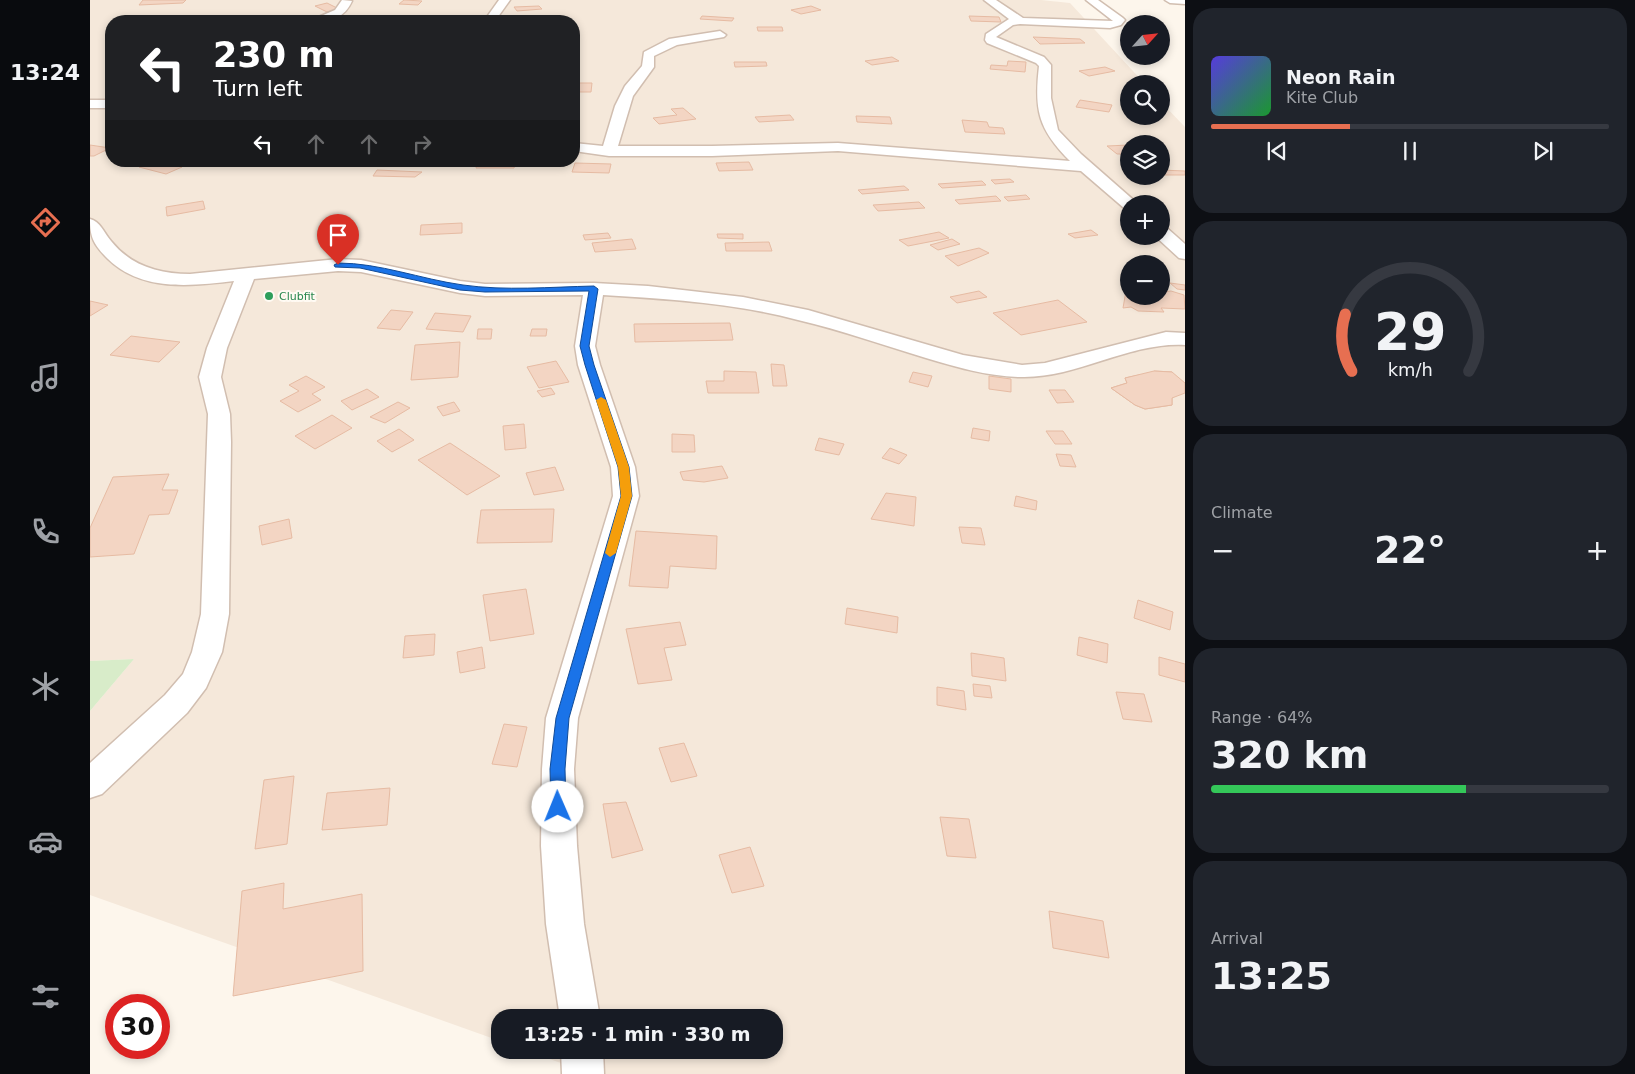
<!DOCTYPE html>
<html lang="en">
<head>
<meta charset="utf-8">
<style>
	body { margin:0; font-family:"DejaVu Sans",sans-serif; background:#20242c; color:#f1f3f6; height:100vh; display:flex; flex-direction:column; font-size:19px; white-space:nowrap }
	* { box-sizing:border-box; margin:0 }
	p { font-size:16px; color:#9ea1a6 }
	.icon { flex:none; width:28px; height:28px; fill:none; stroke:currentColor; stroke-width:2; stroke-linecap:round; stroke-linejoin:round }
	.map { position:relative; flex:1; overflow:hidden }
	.sheet { display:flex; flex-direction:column; gap:8px; padding:8px; background:#0d0f14; width:450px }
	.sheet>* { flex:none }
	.banner { position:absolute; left:15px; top:15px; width:475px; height:152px; border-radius:20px; box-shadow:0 2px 8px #0003; background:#202124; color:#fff; overflow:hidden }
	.needle { width:32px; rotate:63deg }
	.controls { position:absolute; left:1030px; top:15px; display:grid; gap:10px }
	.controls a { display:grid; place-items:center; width:50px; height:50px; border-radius:50%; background:#171b24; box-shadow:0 2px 8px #0003; font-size:25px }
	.speed { position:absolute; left:15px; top:994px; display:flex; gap:10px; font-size:25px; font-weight:700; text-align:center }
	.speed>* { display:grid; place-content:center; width:65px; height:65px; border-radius:50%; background:#171b24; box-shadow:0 2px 8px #0003; line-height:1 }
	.speed .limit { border:8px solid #d22; background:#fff; color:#111 }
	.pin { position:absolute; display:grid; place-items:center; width:42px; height:42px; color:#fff; margin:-51px -21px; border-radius:50% 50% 50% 0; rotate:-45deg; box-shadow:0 0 5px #0007 }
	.pin .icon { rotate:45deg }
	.me { position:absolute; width:55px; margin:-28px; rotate:359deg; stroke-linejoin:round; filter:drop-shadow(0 0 4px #0008) }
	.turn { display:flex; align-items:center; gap:18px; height:105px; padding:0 25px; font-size:22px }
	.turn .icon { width:65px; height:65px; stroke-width:2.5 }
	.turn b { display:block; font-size:35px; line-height:42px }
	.lanes { display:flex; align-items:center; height:48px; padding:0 25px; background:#0003; justify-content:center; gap:25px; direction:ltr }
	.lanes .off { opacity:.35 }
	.big { font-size:38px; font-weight:700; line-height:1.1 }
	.sheet .tile { flex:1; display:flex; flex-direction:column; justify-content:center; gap:8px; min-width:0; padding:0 18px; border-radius:20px; background:#20242c }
	.sheet .dial { align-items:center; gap:0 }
	.dial svg { height:130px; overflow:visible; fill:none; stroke:#363941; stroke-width:7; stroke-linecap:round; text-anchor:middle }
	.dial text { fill:#f1f3f6; stroke:none }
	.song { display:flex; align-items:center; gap:15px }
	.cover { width:60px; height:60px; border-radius:8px; background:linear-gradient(135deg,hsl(250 70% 55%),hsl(130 70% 35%)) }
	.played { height:5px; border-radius:2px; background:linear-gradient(90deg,#e76f51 35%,#363941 35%) }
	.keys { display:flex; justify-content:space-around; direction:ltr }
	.heat { display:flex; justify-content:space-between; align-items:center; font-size:28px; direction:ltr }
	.charge { height:8px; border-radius:4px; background:linear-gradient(90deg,#34c759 64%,#363941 0) }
	.trip { position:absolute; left:401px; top:1009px; width:292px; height:50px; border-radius:20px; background:#171b24; box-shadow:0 2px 8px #0003; font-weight:700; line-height:50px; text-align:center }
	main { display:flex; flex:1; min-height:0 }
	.dock { display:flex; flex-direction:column; width:90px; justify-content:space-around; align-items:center; background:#090b0e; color:#9ea1a6 }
	.dock .icon { width:35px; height:35px }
	.dock .selected { color:#e76f51 }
	.dock b { font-size:22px; color:#f1f3f6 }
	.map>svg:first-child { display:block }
	.residential { fill:#f5e8da; fill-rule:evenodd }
	.green { fill:#d8ecc9 }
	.building { fill:#f3d5c3; stroke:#e6bba3 }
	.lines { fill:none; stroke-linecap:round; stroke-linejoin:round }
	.street-casing { stroke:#d1beb0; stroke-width:3 }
	.street { fill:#fff; fill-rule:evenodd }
	.route { fill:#1a73e8; stroke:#114b97 }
	.slow { fill:#f59e0b }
	.leisure-dot { fill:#2e9e5b; stroke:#fffaf3; stroke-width:2 }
	.labels { text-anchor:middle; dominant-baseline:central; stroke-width:4; stroke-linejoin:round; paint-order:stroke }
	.far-leisure-label { font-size:11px; fill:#27864d; stroke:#fffaf3; text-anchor:start }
</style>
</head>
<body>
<main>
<nav class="dock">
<b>13:24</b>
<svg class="icon selected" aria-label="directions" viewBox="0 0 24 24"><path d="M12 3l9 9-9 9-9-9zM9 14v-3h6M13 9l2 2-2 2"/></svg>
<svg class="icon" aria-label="music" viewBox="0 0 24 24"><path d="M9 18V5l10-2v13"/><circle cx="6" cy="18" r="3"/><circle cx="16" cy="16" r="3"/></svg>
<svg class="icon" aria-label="phone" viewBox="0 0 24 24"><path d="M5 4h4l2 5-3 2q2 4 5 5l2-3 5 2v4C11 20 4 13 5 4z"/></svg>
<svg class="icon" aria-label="climate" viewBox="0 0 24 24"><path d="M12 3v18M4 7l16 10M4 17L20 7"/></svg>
<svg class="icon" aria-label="car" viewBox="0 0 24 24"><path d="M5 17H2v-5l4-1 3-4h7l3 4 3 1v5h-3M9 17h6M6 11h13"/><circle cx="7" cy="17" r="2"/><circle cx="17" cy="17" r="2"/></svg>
<svg class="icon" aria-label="filters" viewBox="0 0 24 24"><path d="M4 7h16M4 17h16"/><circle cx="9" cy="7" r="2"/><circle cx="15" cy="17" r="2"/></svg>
</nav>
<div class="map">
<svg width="1095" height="1074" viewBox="0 0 1095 1074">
	<rect width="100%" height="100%" fill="#fdf6ec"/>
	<!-- residential -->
	<path class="residential" d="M0,0H951L980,3L1055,84H1039V116H1071V102L1095,127V1074H502L434,1050H685V1018H410V1041L0,895V711L44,659L0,661ZM21,21H484V161H21ZM1039,144H1071V176H1039ZM1039,204H1071V236H1039ZM1039,264H1071V296H1039Z"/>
	<!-- green -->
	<path class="green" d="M44,659L0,711V661Z"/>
	<!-- building -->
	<g class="building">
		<path d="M53,0H96L93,3L49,5Z"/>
		<path d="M314,0H315L332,1L328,5L309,4Z"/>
		<path d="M237,3L249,9L237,12L225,6Z"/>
		<path d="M449,6L452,9L427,11L424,7Z"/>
		<path d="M721,6L731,10L711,14L701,10Z"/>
		<path d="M612,16L644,18L642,21L610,19Z"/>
		<path d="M879,16L909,17L911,22L881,21Z"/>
		<path d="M667,27H692L693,31H668Z"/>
		<path d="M943,37L990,39L995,43L950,44Z"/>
		<path d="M802,57L809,61L782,65L775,61Z"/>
		<path d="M918,61L936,62L935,72L900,69L901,65L917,66Z"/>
		<path d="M644,62H676L677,66L645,67Z"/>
		<path d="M1015,67L1025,71L999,76L989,71Z"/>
		<path d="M484,83H502L501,92H484Z"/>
		<path d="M990,100L1022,105L1019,112L986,107Z"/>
		<path d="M593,108L606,119L569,124L563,118L587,115L581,109Z"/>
		<path d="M700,115L704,120L669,122L665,117Z"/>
		<path d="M766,116L800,117L802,124L767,122Z"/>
		<path d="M872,120L897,122L899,127L913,128L915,134L875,132Z"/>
		<path d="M0,145L20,148L4,156H0Z"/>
		<path d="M1039,145V154H1027L1017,146Z"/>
		<path d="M63,161H69L92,167L76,174L49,167Z"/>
		<path d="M388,161H426L424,168H386Z"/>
		<path d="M659,162L663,170L629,171L626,163Z"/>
		<path d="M485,163L521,164L519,173L482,172Z"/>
		<path d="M287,170L332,172L325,177L283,176Z"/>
		<path d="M1071,170L1095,171V175H1073Z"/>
		<path d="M920,179L924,182L905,184L901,180Z"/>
		<path d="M892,181L896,185L852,188L848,184Z"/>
		<path d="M814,186L819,190L772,194L768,190Z"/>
		<path d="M936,195L940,199L918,201L914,197Z"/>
		<path d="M906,196L911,201L869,204L865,200Z"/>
		<path d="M113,201L115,209L77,216L76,207Z"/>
		<path d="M829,202L835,208L788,211L783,205Z"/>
		<path d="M372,223V233L330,235L331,225Z"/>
		<path d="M1001,230L1008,235L985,238L978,234Z"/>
		<path d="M849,232L859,238L818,246L809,240Z"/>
		<path d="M518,233L521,238L495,240L493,235Z"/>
		<path d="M627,234H653V239L628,238Z"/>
		<path d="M542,239L546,249L505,252L502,243Z"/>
		<path d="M862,239L870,244L848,250L840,245Z"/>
		<path d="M679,242L682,251H636L635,243Z"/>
		<path d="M889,248L899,253L868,266L855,256Z"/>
		<path d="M1080,283L1095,285V290L1087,289Z"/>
		<path d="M889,291L897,297L867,303L860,297Z"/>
		<path d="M1036,291H1039V296H1071V292L1081,291L1094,295L1095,309L1071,308L1074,312L1048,311L1041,307L1033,308Z"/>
		<path d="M968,300L997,322L931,335L903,313Z"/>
		<path d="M0,301L18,305L0,316Z"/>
		<path d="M301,310L323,312L310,330L287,328Z"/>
		<path d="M345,313L381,316L373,332L336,329Z"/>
		<path d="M640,323L643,340L545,342L544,324Z"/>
		<path d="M388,329H402L401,339H387Z"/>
		<path d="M442,329H457L456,336H440Z"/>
		<path d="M41,336L90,342L69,362L20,355Z"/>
		<path d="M370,342L368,377L321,380L325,345Z"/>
		<path d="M466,361L479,382L449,388L437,367Z"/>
		<path d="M681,364L694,365L697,386H683Z"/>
		<path d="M634,371L666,372L669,393H618L616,381H634Z"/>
		<path d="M1064,371L1082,372V405L1055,409L1045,405L1021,388L1037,383L1035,378L1049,375L1060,378Z"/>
		<path d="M1064,371L1082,372L1095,383V393L1082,398V405L1055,409L1045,405L1021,388L1037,383L1035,378Z"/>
		<path d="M823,372L842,376L838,387L819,382Z"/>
		<path d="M216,376L235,387L222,394L231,400L208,412L190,401L209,391L199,385Z"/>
		<path d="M899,376L921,379V392L899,389Z"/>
		<path d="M461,388L465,394L452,397L447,391Z"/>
		<path d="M277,389L289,397L262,410L251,401Z"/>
		<path d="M959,390H975L984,402L967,403Z"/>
		<path d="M308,402L320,408L295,423L280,417Z"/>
		<path d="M364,402L370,411L353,416L347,407Z"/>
		<path d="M242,415L262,428L225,449L205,436Z"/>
		<path d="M434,424L436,448L415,450L413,426Z"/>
		<path d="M883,428L900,431L899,441L881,438Z"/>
		<path d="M309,429L324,440L302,452L287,441Z"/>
		<path d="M956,431H973L982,444H965Z"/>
		<path d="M582,434L604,435L605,452H582Z"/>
		<path d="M729,438L754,444L749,455L725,450Z"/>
		<path d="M360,443L410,476L377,495L328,460Z"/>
		<path d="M800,448L817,455L809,464L792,458Z"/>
		<path d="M966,454L981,455L986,467L970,466Z"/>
		<path d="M632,466L638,478L614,482L593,480L590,472Z"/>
		<path d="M465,467L474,490L444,495L436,473Z"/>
		<path d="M79,474L72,490H88L79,514L59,515L44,554L0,557V528L23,477Z"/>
		<path d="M796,493L826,497L824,526L781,519Z"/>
		<path d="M926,496L947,501L946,510L924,506Z"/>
		<path d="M464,509L462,542L387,543L391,510Z"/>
		<path d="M199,519L202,538L172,545L169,526Z"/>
		<path d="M869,527L891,528L895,545L872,543Z"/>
		<path d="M546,531L627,536L626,569L580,566L578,588L539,586Z"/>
		<path d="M436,589L444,634L400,641L393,595Z"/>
		<path d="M1048,600L1083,612L1080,630L1044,618Z"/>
		<path d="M757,608L808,617L807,633L755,624Z"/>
		<path d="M590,622L596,645L574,648L582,680L548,684L536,629Z"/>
		<path d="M345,634L344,655L313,658L315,636Z"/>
		<path d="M989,637L1018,644L1017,663L987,655Z"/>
		<path d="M392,647L395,668L370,673L367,652Z"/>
		<path d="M881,653L914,658L916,681L882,676Z"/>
		<path d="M1069,657L1095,664V682L1069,675Z"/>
		<path d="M883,684L900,686L902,698L884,696Z"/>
		<path d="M847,687L874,691L876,710L847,705Z"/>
		<path d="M1026,692L1054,694L1062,722L1033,719Z"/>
		<path d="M414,724L437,727L427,767L402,764Z"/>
		<path d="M594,743L607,776L581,782L569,748Z"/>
		<path d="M204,776L197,844L165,849L174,780Z"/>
		<path d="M300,788L297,825L232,830L237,793Z"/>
		<path d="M536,802L553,850L522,858L513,804Z"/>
		<path d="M850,817L879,819L886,858L857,856Z"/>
		<path d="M660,847L674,886L642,893L629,855Z"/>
		<path d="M194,883L193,909L272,894L273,971L143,996L152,891Z"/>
		<path d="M959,911L1013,921L1019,958L963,948Z"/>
	</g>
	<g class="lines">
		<defs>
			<g id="street">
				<path d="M252,0L262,1C254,19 241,21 223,21L224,19L245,10Z"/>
				<path d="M409,0H420L405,21H394Z"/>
				<path d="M894,0H906L933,18L1023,21L996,0H1008L1033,18L1035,20L1031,25L1020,28L930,24L923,25L906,37L954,57L961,65V98L968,130L991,154L1048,204H1039V209L1034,208L991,171L748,151L622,156H519L484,151V143L513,146L525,106L535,86L552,66L554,52L579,39L630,31L636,35L634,37L587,45L564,56V67L543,96L528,146H622L748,143L980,161C948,129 944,110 949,66L946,63L897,43L895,40L896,34L919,19Z"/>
				<path d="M1075,0H1095V4L1080,3Z"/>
				<rect x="0" y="100" width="21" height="8"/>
				<path d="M0,219C10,221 14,233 21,241C41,266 69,274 100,274L248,259L271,260L370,281L395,284L504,283L558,286L653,297L718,310L873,355L932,365L955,363L1076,332L1095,333V345C1039,342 988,378 932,377C900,377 866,367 836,358C793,345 751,330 708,320C645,303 577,299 513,295L505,346L510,365L545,467L549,496L488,718L484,769L487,846L494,924L510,1018H470L456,924L451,846L452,769L456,718L523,496L521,467L488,365L485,346L493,295L395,296L370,293L271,272L248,271L164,279L137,348L131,377L140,414L141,442L139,614L132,652L116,688L97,713L12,794L0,798V763L75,695L93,674L102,652L111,614L117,442L118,414L109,377L117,348L144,281C101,286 52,292 18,259C4,245 0,238 0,219Z"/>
				<path d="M1071,227L1077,228L1095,244V259L1089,258L1065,236H1071Z"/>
				<path d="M471,1050H513L514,1074H472Z"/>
			</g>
		</defs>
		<!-- street casing -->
		<use href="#street" class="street-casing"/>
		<!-- street -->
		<use href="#street" class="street"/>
	</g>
	<!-- route -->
	<path class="route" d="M248,263C290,263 330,279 373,285C415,291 460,287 504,286L508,289L499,346L504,365L539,467L542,496L479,718L475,769L476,807L473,812L468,814L463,812L461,807L460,769L466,718L531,496L528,467L495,365L490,346L499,291L395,292L370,290L270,268L245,267L244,265Z"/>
	<!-- slow -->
	<path class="slow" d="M511,397L516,400L539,467L542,496L526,553L520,557L515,553L531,496L528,467L506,400Z"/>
	<!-- markers -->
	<circle class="leisure-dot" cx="179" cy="296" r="5"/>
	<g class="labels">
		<!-- far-leisure labels -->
		<g class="far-leisure-label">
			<text x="189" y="296">Clubfit</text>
		</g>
	</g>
</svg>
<div class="controls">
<a><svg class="needle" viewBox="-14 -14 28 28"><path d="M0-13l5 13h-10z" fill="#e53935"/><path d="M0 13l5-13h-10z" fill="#9ea1a6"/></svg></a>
<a><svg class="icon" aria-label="search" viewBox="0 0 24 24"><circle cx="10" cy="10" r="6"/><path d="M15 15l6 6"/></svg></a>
<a><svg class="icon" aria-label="layers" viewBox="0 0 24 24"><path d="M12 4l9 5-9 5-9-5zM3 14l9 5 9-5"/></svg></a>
<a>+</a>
<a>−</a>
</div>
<div class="speed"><div class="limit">30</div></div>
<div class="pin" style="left:248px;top:265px;background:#d93025"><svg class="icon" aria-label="arrive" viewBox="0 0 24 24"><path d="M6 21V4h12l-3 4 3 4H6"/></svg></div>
<svg class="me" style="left:468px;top:807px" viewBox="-20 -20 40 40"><circle r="19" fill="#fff"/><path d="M0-13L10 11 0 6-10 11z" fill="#1a73e8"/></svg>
<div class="trip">13:25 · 1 min · 330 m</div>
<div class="banner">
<div class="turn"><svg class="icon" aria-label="left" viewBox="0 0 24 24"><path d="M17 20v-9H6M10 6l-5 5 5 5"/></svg><div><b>230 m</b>Turn left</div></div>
<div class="lanes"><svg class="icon" aria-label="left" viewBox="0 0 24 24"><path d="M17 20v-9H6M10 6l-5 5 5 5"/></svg><svg class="icon off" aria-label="ahead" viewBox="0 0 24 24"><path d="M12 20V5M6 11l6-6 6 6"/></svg><svg class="icon off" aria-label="ahead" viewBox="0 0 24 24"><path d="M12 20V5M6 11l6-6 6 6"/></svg><svg class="icon off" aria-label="right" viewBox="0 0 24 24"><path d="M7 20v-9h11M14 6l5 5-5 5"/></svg></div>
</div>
</div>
<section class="sheet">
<div class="tile">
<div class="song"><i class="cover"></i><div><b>Neon Rain</b><p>Kite Club</p></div></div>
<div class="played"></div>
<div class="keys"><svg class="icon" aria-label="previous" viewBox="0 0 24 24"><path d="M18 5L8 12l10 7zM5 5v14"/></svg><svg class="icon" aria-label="pause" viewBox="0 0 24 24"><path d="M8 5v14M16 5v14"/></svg><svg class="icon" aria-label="next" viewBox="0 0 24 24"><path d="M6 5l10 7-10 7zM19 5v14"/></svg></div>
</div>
<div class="tile dial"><svg viewBox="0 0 100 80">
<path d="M14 69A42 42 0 1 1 86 69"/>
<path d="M14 69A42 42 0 0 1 10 34" stroke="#e76f51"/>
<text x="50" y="56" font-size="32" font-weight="700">29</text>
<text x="50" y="72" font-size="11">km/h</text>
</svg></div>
<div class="tile"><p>Climate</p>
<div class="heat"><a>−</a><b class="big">22°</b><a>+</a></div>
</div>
<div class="tile"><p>Range · 64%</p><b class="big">320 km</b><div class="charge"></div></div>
<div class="tile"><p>Arrival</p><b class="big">13:25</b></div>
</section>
</main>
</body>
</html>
